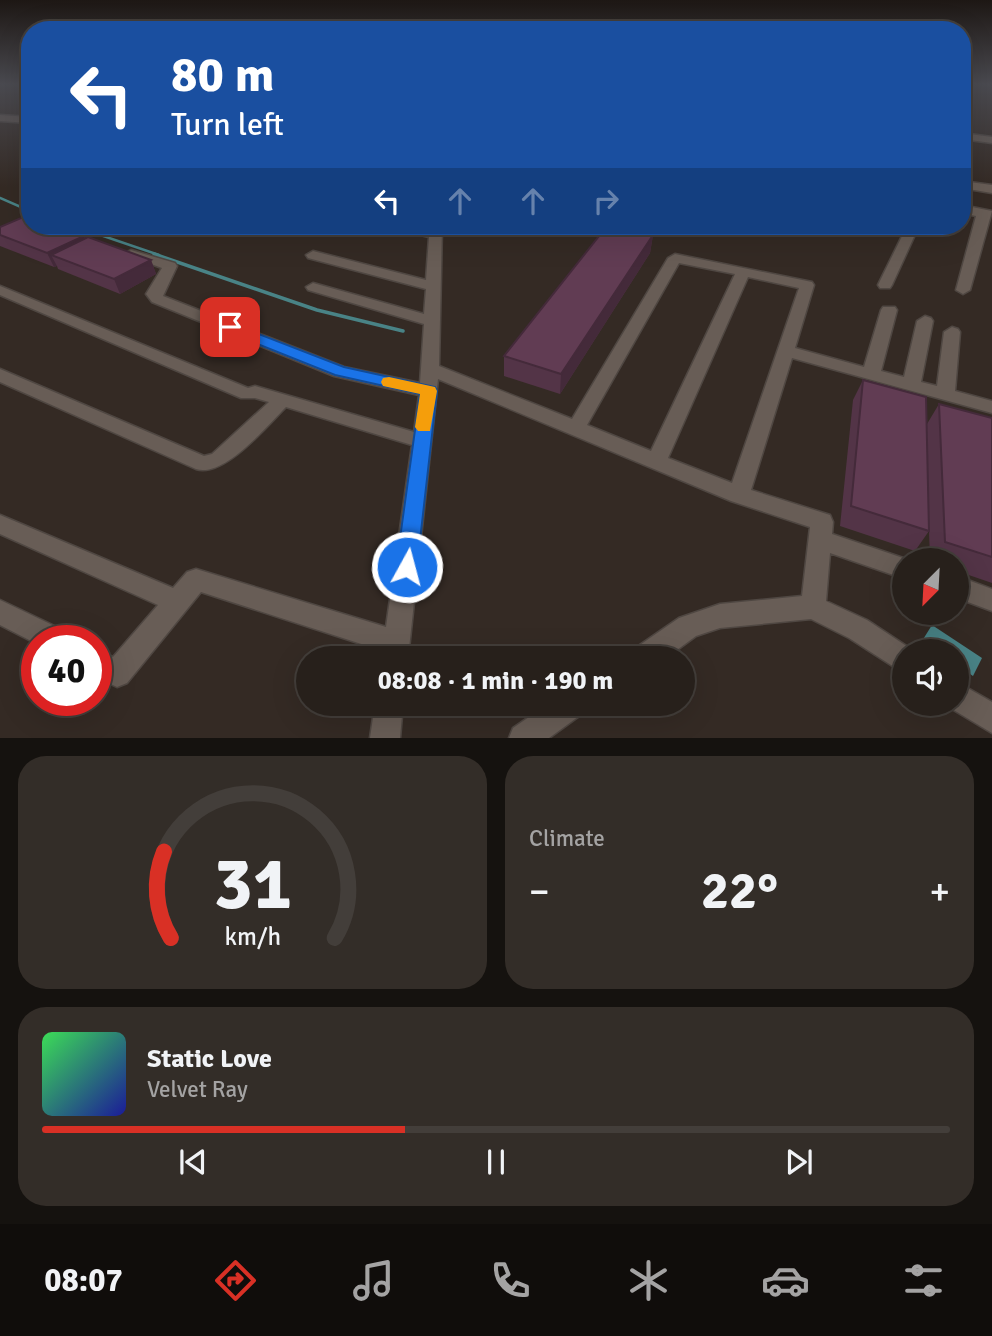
<!DOCTYPE html>
<html lang="en">
<head>
<meta charset="utf-8">
<style>
	body { margin:0; font-family:Signika,sans-serif; background:#332d28; color:#f1f3f6; height:100vh; display:flex; flex-direction:column; font-size:26px; white-space:nowrap }
	* { box-sizing:border-box; margin:0 }
	p { font-size:23px; color:#a4a3a3 }
	.icon { flex:none; width:38px; height:38px; fill:none; stroke:currentColor; stroke-width:2; stroke-linecap:round; stroke-linejoin:round }
	.map { position:relative; height:738px; overflow:hidden }
	.drawer { display:flex; flex-direction:column; gap:18px; padding:18px; background:#15120f; flex:1 }
	.drawer>* { flex:none }
	.banner { position:absolute; left:21px; top:21px; width:950px; height:214px; border-radius:28px; box-shadow:0 7px 28px #0002,0 0 0 2px #433e3a; background:#1a4fa0; color:#fff; overflow:hidden }
	.needle { width:46px; rotate:204deg }
	.controls { position:absolute; left:892px; top:548px; display:grid; gap:14px }
	.controls a { display:grid; place-items:center; width:77px; height:77px; border-radius:50%; background:#27201b; box-shadow:0 7px 28px #0002,0 0 0 2px #433e3a; font-size:35px }
	.speed { position:absolute; left:21px; top:625px; display:flex; gap:14px; font-size:35px; font-weight:700; text-align:center }
	.speed>* { display:grid; place-content:center; width:91px; height:91px; border-radius:50%; background:#27201b; box-shadow:0 7px 28px #0002,0 0 0 2px #433e3a; line-height:1 }
	.speed .limit { border:10px solid #d22; background:#fff; color:#111 }
	.pin { position:absolute; display:grid; place-items:center; width:60px; height:60px; color:#fff; margin:-30px; border-radius:14px; box-shadow:0 4px 10px #0006 }
	.me { position:absolute; width:77px; margin:-38px; rotate:7deg; stroke-linejoin:round; filter:drop-shadow(0 0 5px #0008) }
	.turn { display:flex; align-items:center; gap:24px; height:147px; padding:0 35px; font-size:32px }
	.turn .icon { width:91px; height:91px; stroke-width:2.5 }
	.turn b { display:block; font-size:49px; line-height:60px }
	.lanes { display:flex; align-items:center; height:66px; padding:0 35px; background:#0003; justify-content:center; gap:35px; direction:ltr }
	.lanes .off { opacity:.35 }
	.big { font-size:52px; font-weight:700; line-height:1.1 }
	.drawer .tile { flex:1; display:flex; flex-direction:column; justify-content:center; gap:10px; min-width:0; padding:0 24px; border-radius:28px; background:#332d28 }
	.drawer .dial { align-items:center; gap:0 }
	.dial svg { height:182px; overflow:visible; fill:none; stroke:#433e3a; stroke-width:7; stroke-linecap:round; text-anchor:middle }
	.dial text { fill:#f1f3f6; stroke:none }
	.song { display:flex; align-items:center; gap:21px }
	.cover { width:84px; height:84px; border-radius:10px; background:linear-gradient(135deg,hsl(130 70% 55%),hsl(240 70% 35%)) }
	.played { height:7px; border-radius:4px; background:linear-gradient(90deg,#d93025 40%,#433e3a 40%) }
	.keys { display:flex; justify-content:space-around; direction:ltr }
	.heat { display:flex; justify-content:space-between; align-items:center; font-size:38px; direction:ltr }
	.drawer .tiles { flex:1; display:grid; gap:18px; grid-template-columns:1fr 1fr }
	.tile:last-child { grid-column:span 2 }
	.trip { position:absolute; left:296px; top:646px; width:399px; height:70px; border-radius:35px; background:#27201b; box-shadow:0 7px 28px #0002,0 0 0 2px #433e3a; font-weight:700; line-height:70px; text-align:center }
	.menu { display:flex; height:112px; justify-content:space-around; align-items:center; background:#100d0b; color:#a4a3a3 }
	.menu .icon { width:49px; height:49px }
	.menu .current { color:#d93025 }
	.menu b { font-size:32px; color:#f1f3f6 }
	.map>svg:first-child { display:block }
	.water { fill:#498386 }
	.lines { fill:none; stroke-linecap:round; stroke-linejoin:round }
	.stream-far1 { stroke:#498386; stroke-width:2.5 }
	.stream { stroke:#498386; stroke-width:3.5 }
	.minor-casing { stroke:#4f4742; stroke-width:3 }
	.minor { fill:#685d56; fill-rule:evenodd }
	.wall { fill:#533447 }
	.shaded-wall { fill:#442a3a }
	.building { fill:#613c53; stroke:#442a3a; stroke-width:2 }
	.route { fill:#1a73e8; stroke:#114b97; stroke-width:2 }
	.slow { fill:#f59e0b }
</style>
</head>
<body>
<div class="map">
<svg width="992" height="738" viewBox="0 0 992 738">
	<rect width="100%" height="100%" fill="#342a24"/>
	<!-- water -->
	<path class="water" d="M932,625L982,658L973,676L957,665V651H937L922,641Z"/>
	<g class="lines">
		<!-- stream-far1 -->
		<g class="stream-far1">
			<path d="M0,198L30,211"/>
			<path d="M74,226L159,255"/>
		</g>
		<!-- stream -->
		<path class="stream" d="M154,254L317,310L403,331"/>
		<defs>
			<g id="minor">
				<path d="M0,115L30,117V123L0,121Z"/>
				<path d="M962,133L992,137V143L962,139Z"/>
				<path d="M962,181L992,185V193L962,188Z"/>
				<path d="M962,205L992,211L970,290L963,294L956,290L976,216L962,213Z"/>
				<path d="M395,226H415L429,229L430,226H442L439,366L572,419L668,258L675,254L812,282L814,285L795,348L864,367L881,310L883,307H895L897,310L881,371L904,377L917,321L925,316L931,318L933,321L921,382L937,386L944,332L952,327L958,329L960,332L955,391L992,401V413L792,358L751,490L830,515L833,522L832,534L909,560H905V579L830,553L826,601L867,620L914,651H905V674L849,638L811,619L720,628L696,636L666,658H630L634,649L679,618L720,604L802,596L810,527L731,501L438,379L408,658H382L383,651L201,592L127,683L117,687L96,677V649L113,657L158,605L0,534V515L173,588L187,572L196,569L386,627L412,445L286,407C267,426 224,478 196,469L0,382V369L204,456L212,454L269,402L255,398H241L0,295V286L248,388L255,386L414,432L419,395L334,376L152,302L146,294L162,268L124,254L131,250L175,263L177,266L163,296L344,367L420,383L424,324L308,290L306,287L313,283L424,314L426,289L308,258L306,255L313,251L426,280L429,237L396,229ZM679,263L735,274L651,451L587,425ZM748,277L799,288L732,483L668,458Z"/>
				<path d="M907,226H919L892,285L890,288H880L878,285Z"/>
				<path d="M957,576L992,589V611L957,598Z"/>
				<path d="M0,600L65,631L69,640H37V644L0,625Z"/>
				<path d="M957,682L992,702V733L947,706L946,704H957Z"/>
				<path d="M375,704H403L400,738H370Z"/>
				<path d="M548,704H586L582,714L549,738H509L513,728Z"/>
			</g>
		</defs>
		<!-- minor casing -->
		<use href="#minor" class="minor-casing"/>
		<!-- minor -->
		<use href="#minor" class="minor"/>
	</g>
	<!-- wall -->
	<g class="wall">
		<path d="M0,227L84,236L86,238L151,260L156,274L120,294L58,269L57,266L54,267L0,246Z"/>
		<path d="M653,235L650,253L560,394L504,376V356Z"/>
		<path d="M863,380L927,424L939,404L992,418V583L957,571V560H930L929,531L915,551L840,526L853,400Z"/>
	</g>
	<!-- shaded-wall -->
	<g class="shaded-wall">
		<path d="M653,235L650,253L560,394L561,374Z"/>
		<path d="M84,236L90,249L51,255L57,266L54,267L47,253Z"/>
		<path d="M151,260L156,274L120,294L114,279Z"/>
	</g>
	<!-- building -->
	<g class="building">
		<path d="M28,215L30,216V226H57L84,236L47,253L0,235V227Z"/>
		<path d="M607,226H612L653,235L561,374L504,356Z"/>
		<path d="M88,237L151,260L114,279L51,255Z"/>
		<path d="M863,380L926,397L929,531L851,506Z"/>
		<path d="M939,404L992,418V557L945,542Z"/>
	</g>
	<!-- sky -->
	<linearGradient id="sky" x2="0" y2="1"><stop stop-color="#1d1714"/><stop offset="0.45" stop-color="#4a4a50"/><stop offset="1" stop-color="#4a4a50" stop-opacity="0"/></linearGradient>
	<rect width="992" height="187" fill="url(#sky)"/>
	<!-- route -->
	<path class="route" d="M230,323L344,367L435,387L437,391L417,567L414,574L407,577L399,574L396,567L420,394L335,375L225,331L223,327Z"/>
	<!-- slow -->
	<path class="slow" d="M389,377L435,387L437,391L430,431H418L415,427L420,394L383,386L381,382L383,378Z"/>
</svg>
<div class="controls">
<a><svg class="needle" viewBox="-14 -14 28 28"><path d="M0-13l5 13h-10z" fill="#e53935"/><path d="M0 13l5-13h-10z" fill="#a4a3a3"/></svg></a>
<a><svg class="icon" aria-label="sound" viewBox="0 0 24 24"><path d="M4 9h4l5-4v14l-5-4H4zM17 9q2 3 0 6"/></svg></a>
</div>
<div class="speed"><div class="limit">40</div></div>
<div class="pin" style="left:230px;top:327px;background:#d93025"><svg class="icon" aria-label="arrive" viewBox="0 0 24 24"><path d="M6 21V4h12l-3 4 3 4H6"/></svg></div>
<svg class="me" style="left:407px;top:567px" viewBox="-20 -20 40 40"><circle r="17" fill="#1a73e8" stroke="#fff" stroke-width="3"/><path d="M0-11L8 9 0 5-8 9z" fill="#fff"/></svg>
<div class="trip">08:08 · 1 min · 190 m</div>
<div class="banner">
<div class="turn"><svg class="icon" aria-label="left" viewBox="0 0 24 24"><path d="M17 20v-9H6M10 6l-5 5 5 5"/></svg><div><b>80 m</b>Turn left</div></div>
<div class="lanes"><svg class="icon" aria-label="left" viewBox="0 0 24 24"><path d="M17 20v-9H6M10 6l-5 5 5 5"/></svg><svg class="icon off" aria-label="ahead" viewBox="0 0 24 24"><path d="M12 20V5M6 11l6-6 6 6"/></svg><svg class="icon off" aria-label="ahead" viewBox="0 0 24 24"><path d="M12 20V5M6 11l6-6 6 6"/></svg><svg class="icon off" aria-label="right" viewBox="0 0 24 24"><path d="M7 20v-9h11M14 6l5 5-5 5"/></svg></div>
</div>
</div>
<section class="drawer">
<div class="tiles">
<div class="tile dial"><svg viewBox="0 0 100 80">
<path d="M14 69A42 42 0 1 1 86 69"/>
<path d="M14 69A42 42 0 0 1 11 31" stroke="#d93025"/>
<text x="50" y="56" font-size="32" font-weight="700">31</text>
<text x="50" y="72" font-size="11">km/h</text>
</svg></div>
<div class="tile"><p>Climate</p>
<div class="heat"><a>−</a><b class="big">22°</b><a>+</a></div>
</div>
<div class="tile">
<div class="song"><i class="cover"></i><div><b>Static Love</b><p>Velvet Ray</p></div></div>
<div class="played"></div>
<div class="keys"><svg class="icon" aria-label="previous" viewBox="0 0 24 24"><path d="M18 5L8 12l10 7zM5 5v14"/></svg><svg class="icon" aria-label="pause" viewBox="0 0 24 24"><path d="M8 5v14M16 5v14"/></svg><svg class="icon" aria-label="next" viewBox="0 0 24 24"><path d="M6 5l10 7-10 7zM19 5v14"/></svg></div>
</div>
</div>
</section>
<nav class="menu">
<b>08:07</b>
<svg class="icon current" aria-label="directions" viewBox="0 0 24 24"><path d="M12 3l9 9-9 9-9-9zM9 14v-3h6M13 9l2 2-2 2"/></svg>
<svg class="icon" aria-label="music" viewBox="0 0 24 24"><path d="M9 18V5l10-2v13"/><circle cx="6" cy="18" r="3"/><circle cx="16" cy="16" r="3"/></svg>
<svg class="icon" aria-label="phone" viewBox="0 0 24 24"><path d="M5 4h4l2 5-3 2q2 4 5 5l2-3 5 2v4C11 20 4 13 5 4z"/></svg>
<svg class="icon" aria-label="climate" viewBox="0 0 24 24"><path d="M12 3v18M4 7l16 10M4 17L20 7"/></svg>
<svg class="icon" aria-label="car" viewBox="0 0 24 24"><path d="M5 17H2v-5l4-1 3-4h7l3 4 3 1v5h-3M9 17h6M6 11h13"/><circle cx="7" cy="17" r="2"/><circle cx="17" cy="17" r="2"/></svg>
<svg class="icon" aria-label="filters" viewBox="0 0 24 24"><path d="M4 7h16M4 17h16"/><circle cx="9" cy="7" r="2"/><circle cx="15" cy="17" r="2"/></svg>
</nav>
</body>
</html>
